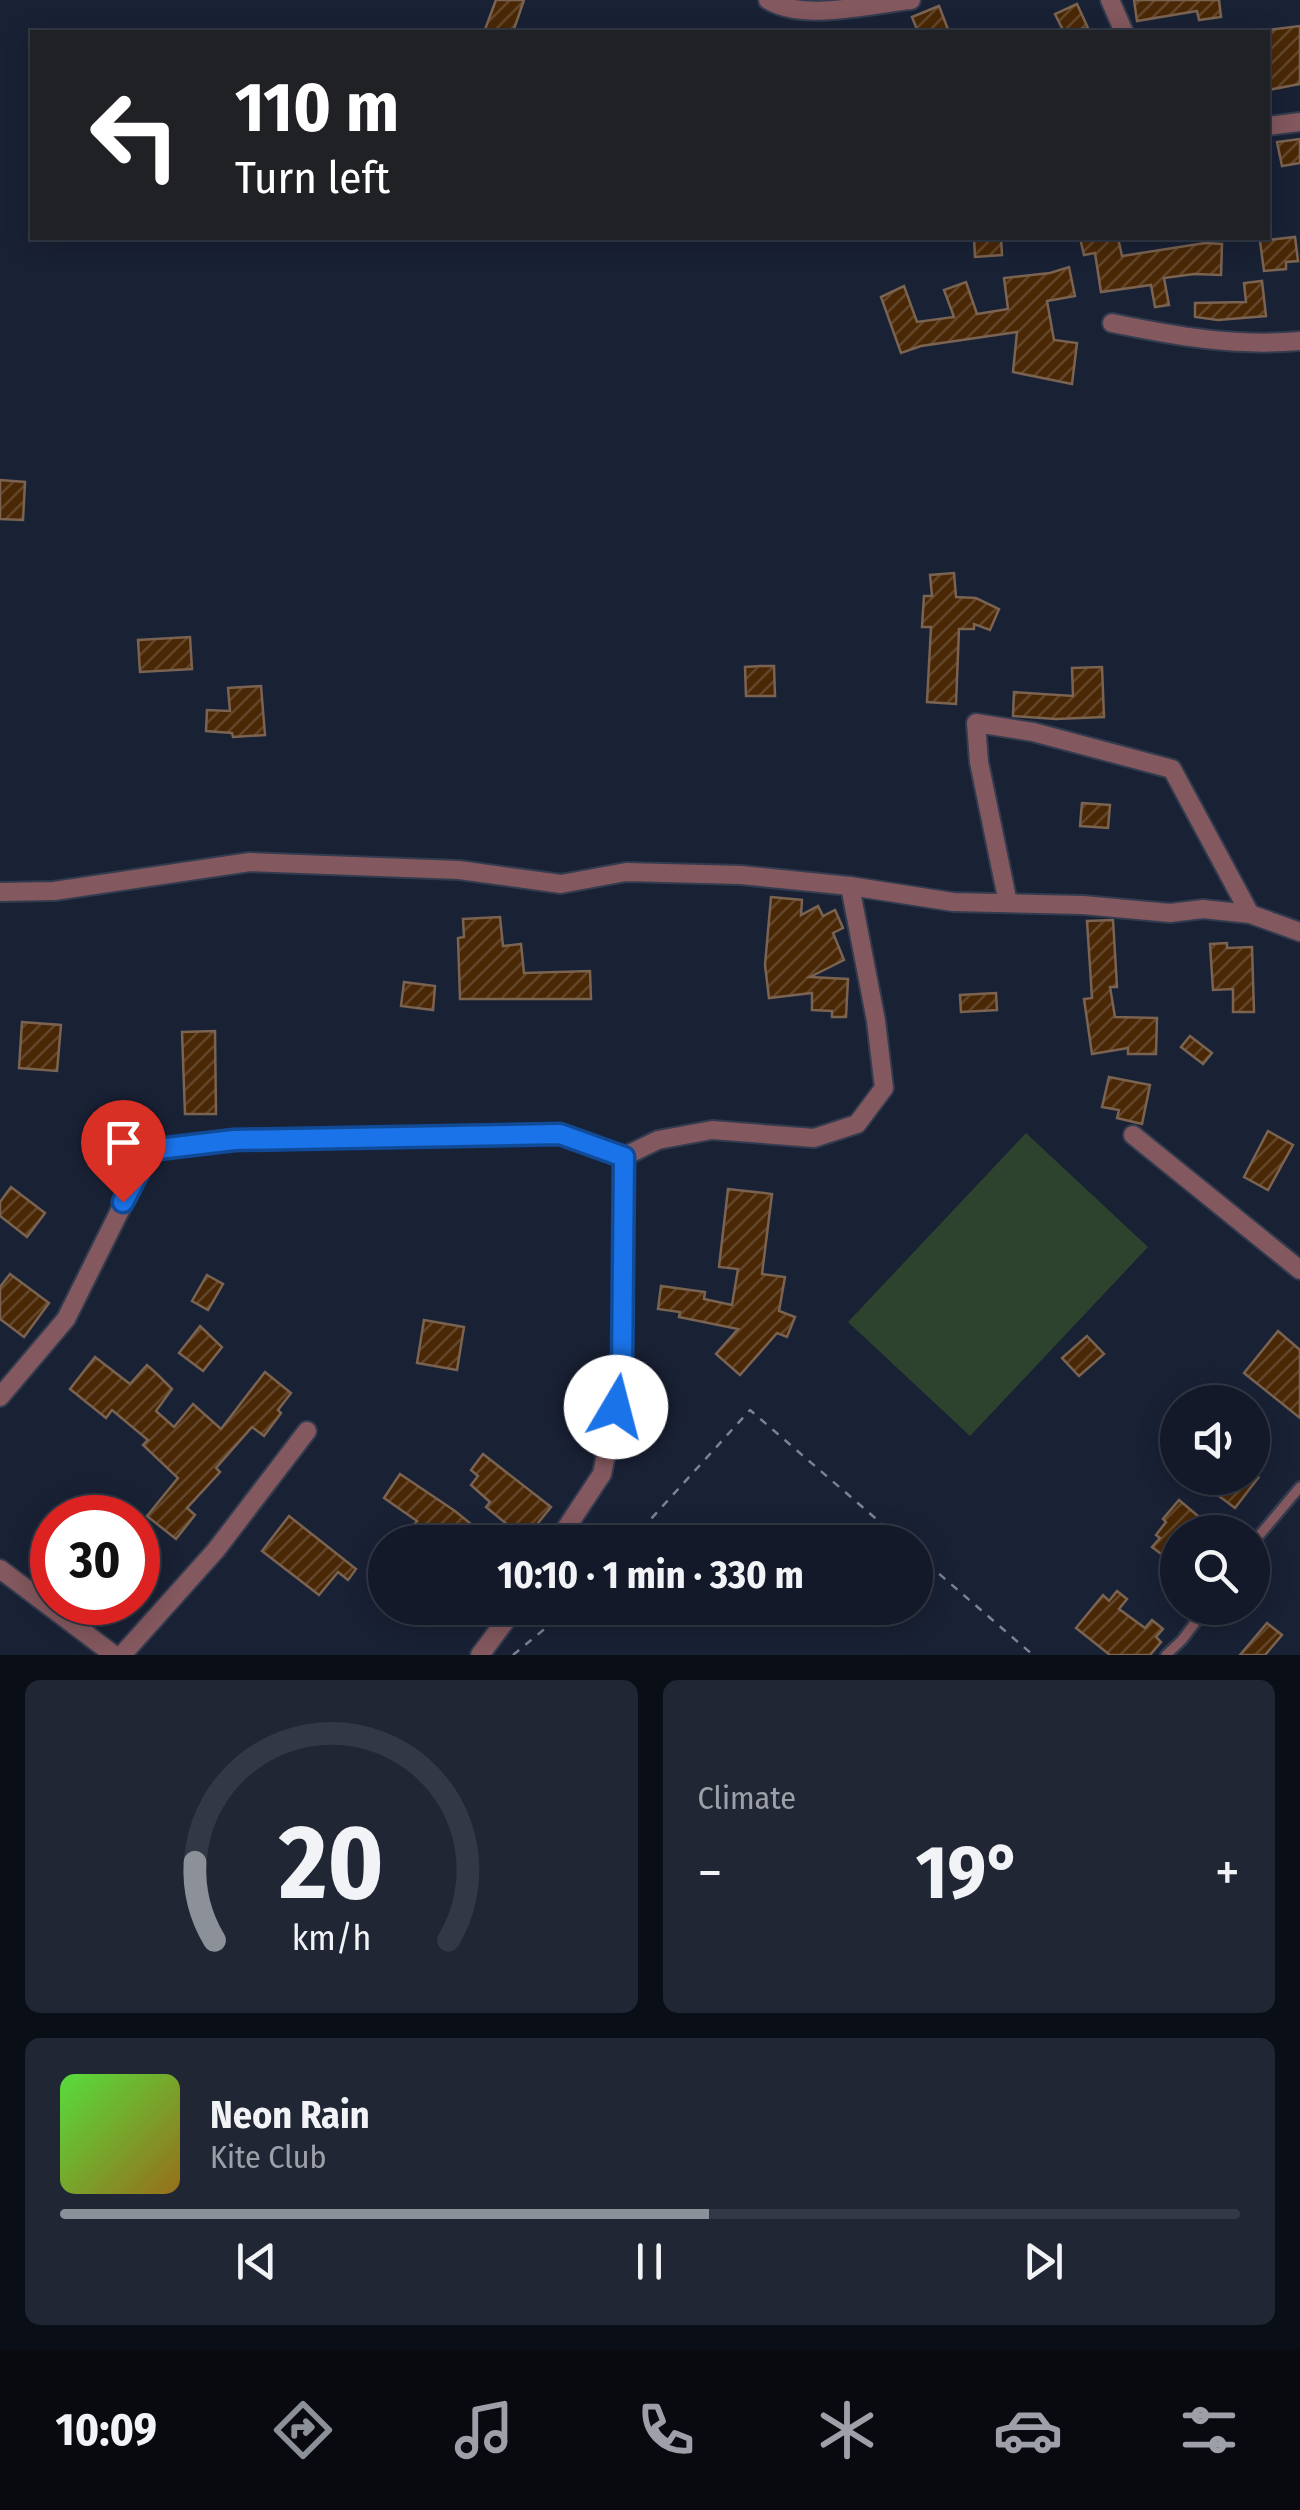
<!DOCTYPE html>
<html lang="en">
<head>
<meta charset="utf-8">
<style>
	body { margin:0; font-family:"Fira Sans Condensed",sans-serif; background:#202634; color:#f1f3f6; height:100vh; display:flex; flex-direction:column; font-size:38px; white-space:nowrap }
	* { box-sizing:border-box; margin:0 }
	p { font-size:32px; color:#9da0a8 }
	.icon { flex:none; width:55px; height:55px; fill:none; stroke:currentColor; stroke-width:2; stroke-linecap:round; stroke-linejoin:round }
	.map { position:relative; height:1655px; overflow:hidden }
	.panel { display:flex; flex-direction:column; gap:25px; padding:25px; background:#0a0e16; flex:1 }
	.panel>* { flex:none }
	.guide { position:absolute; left:30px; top:30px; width:1240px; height:210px; border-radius:0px; box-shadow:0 5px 25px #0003,0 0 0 2px #323845; background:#202124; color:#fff; overflow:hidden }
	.fabs { position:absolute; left:1160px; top:1385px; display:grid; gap:20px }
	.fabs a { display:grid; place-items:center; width:110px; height:110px; border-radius:50%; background:#131928; box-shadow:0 5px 25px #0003,0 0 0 2px #323845; font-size:50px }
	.speed { position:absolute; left:30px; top:1495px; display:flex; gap:20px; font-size:50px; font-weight:700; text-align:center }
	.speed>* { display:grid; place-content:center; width:130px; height:130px; border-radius:50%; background:#131928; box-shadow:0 5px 25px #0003,0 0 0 2px #323845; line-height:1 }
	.speed .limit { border:15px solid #d22; background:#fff; color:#111 }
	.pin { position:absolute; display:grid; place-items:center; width:85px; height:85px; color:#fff; margin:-102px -42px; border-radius:50% 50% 50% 0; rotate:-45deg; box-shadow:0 0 10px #0007 }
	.pin .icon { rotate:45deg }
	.me { position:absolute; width:110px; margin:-55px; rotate:8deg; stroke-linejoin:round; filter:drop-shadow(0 0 8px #0008) }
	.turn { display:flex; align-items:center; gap:35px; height:210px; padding:0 40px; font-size:45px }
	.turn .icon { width:130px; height:130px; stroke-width:2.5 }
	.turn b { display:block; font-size:70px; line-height:85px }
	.big { font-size:75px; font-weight:700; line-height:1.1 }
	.panel .tile { flex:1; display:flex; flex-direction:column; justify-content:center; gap:15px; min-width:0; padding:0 35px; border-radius:15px; background:#202634 }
	.panel .dial { align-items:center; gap:0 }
	.dial svg { height:260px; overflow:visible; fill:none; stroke:#323845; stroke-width:7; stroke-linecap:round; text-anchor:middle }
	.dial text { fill:#f1f3f6; stroke:none }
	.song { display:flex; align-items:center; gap:30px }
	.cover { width:120px; height:120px; border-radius:15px; background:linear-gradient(135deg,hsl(110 70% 55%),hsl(40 70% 35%)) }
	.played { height:10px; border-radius:5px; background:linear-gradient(90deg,#8c9099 55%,#323845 55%) }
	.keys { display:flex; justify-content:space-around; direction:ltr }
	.heat { display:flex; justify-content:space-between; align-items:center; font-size:55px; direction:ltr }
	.panel .tiles { flex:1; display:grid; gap:25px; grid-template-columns:1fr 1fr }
	.tile:last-child { grid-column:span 2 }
	.trip { position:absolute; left:368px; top:1525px; width:565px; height:100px; border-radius:50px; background:#131928; box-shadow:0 5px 25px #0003,0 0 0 2px #323845; font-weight:700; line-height:100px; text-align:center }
	.dock { display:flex; height:160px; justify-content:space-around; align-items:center; background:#080a10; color:#9da0a8 }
	.dock .icon { width:70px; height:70px }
	.dock .current { color:#8c9099 }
	.dock b { font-size:45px; color:#f1f3f6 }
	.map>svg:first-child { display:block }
	.green { fill:#2d432d }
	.building { fill:url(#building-hatch); stroke:#7a6351; stroke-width:2.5 }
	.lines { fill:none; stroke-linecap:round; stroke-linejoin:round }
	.service-casing { stroke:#333b4e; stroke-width:14 }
	.minor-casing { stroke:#333b4e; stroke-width:22 }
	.path { stroke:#7a8293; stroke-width:2.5; stroke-dasharray:8 8; stroke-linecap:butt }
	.service { stroke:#83585e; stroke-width:9 }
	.minor { stroke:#83585e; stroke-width:18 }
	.route-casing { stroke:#114b97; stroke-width:25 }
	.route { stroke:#1a73e8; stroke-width:18 }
</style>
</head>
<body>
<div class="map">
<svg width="1300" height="1655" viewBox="0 0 1300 1655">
	<defs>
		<pattern id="building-hatch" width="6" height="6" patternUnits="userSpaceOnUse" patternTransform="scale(2.5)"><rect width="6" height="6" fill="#4a2806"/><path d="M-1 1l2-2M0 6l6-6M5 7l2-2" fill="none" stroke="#63472a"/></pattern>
	</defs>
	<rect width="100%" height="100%" fill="#192135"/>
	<!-- green -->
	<path class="green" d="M1026,1133L1148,1247L970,1436L848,1322Z"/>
	<!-- building -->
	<g class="building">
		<path d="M496,0H524L513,32H484Z"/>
		<path d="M1134,0H1219L1221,17L1199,20L1197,11L1137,21Z"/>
		<path d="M1077,4L1088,28L1064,32L1055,14Z"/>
		<path d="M939,6L949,32H918L912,17Z"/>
		<path d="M1300,26V84L1268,90V30Z"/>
		<path d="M1300,139V163L1282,166L1277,142Z"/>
		<path d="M1295,237L1298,261L1286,262V269L1264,271L1260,241Z"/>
		<path d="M974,238H1001L1002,255L975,257Z"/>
		<path d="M1080,238H1118L1122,256L1205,243L1222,244L1221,275L1194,274L1164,278L1169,305L1155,307L1151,285L1101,292L1095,253L1084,255Z"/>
		<path d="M1069,267L1075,296L1047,301L1054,340L1077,343L1072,384L1013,372L1017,332L921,346L901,353L881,297L904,286L917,322L954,317L944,290L966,282L977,314L1008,309L1004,278L1050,273Z"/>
		<path d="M1262,281L1266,316L1218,320L1195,317V303L1246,302L1244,283Z"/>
		<path d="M0,480L25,482L23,520L0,519Z"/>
		<path d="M954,573L956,597L976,598L999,609L990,630L974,624V629H959L956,704L927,702L931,627H922L924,596H932L930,575Z"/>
		<path d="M190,637L192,669L140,672L138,640Z"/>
		<path d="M760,666H774L775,696H746L745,667Z"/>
		<path d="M1102,667L1104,717L1056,719L1013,716L1014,692L1073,696L1072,668Z"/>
		<path d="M261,686L265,735L233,737L232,733L206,731L207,710L230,711L228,688Z"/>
		<path d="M1082,803L1110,805L1108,828L1080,826Z"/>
		<path d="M771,897L802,900L801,915L818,906L823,916L835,910L843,928L833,933L844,960L810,977L848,979L846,1017H832V1011L812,1010V993L769,998L765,965Z"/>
		<path d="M500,917L503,946L521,944L524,973L590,971L591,999H460L458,938L464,937L463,919Z"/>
		<path d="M1113,920L1117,987H1110L1115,1017L1157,1018L1156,1054H1128V1048L1092,1054L1084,999L1092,998L1087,921Z"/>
		<path d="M1227,943V948L1252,947L1254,1012H1233V989L1213,990L1210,944Z"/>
		<path d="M404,982L435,986L433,1010L401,1006Z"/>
		<path d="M996,993L997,1010L961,1012L960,995Z"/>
		<path d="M22,1022L61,1025L57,1071L19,1068Z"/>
		<path d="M215,1031L216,1114H185L182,1032Z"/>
		<path d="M1190,1036L1212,1053L1203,1064L1181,1047Z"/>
		<path d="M1109,1077L1150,1085L1142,1124L1117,1118L1119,1110L1102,1107Z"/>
		<path d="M1268,1131L1293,1145L1268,1190L1244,1177Z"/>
		<path d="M11,1187L45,1213L27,1237L0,1216V1202Z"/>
		<path d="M728,1189L772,1194L762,1274L785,1277L779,1311L795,1317L787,1337L777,1333L740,1375L716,1354L738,1329L679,1317L680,1312L658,1309L661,1286L705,1292L704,1299L732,1305L738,1269L719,1267Z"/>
		<path d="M10,1274L49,1303L24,1337L0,1319V1287Z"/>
		<path d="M207,1275L223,1284L208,1310L192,1301Z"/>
		<path d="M424,1320L464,1327L457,1370L417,1363Z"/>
		<path d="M200,1326L222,1347L203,1371L179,1353Z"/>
		<path d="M1278,1331L1300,1350V1418L1244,1373Z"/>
		<path d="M1087,1336L1104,1354L1079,1376L1062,1358Z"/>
		<path d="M95,1357L130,1384L147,1365L157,1374L172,1389L156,1411L174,1427L193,1404L221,1429L265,1372L291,1393L278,1410L281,1413L264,1436L252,1427L216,1468L220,1472L187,1508L195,1515L176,1539L147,1516L178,1478L143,1445L148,1440L112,1410L106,1418L70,1389Z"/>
		<path d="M483,1454L551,1507L525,1539L486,1507L490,1502L471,1485L478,1476L471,1470Z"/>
		<path d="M400,1474L455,1511L493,1542H416L406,1535L417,1521L384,1498Z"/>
		<path d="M1195,1478H1258L1235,1508Z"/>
		<path d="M1179,1500L1217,1532H1178V1552L1172,1547L1164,1556L1152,1547L1160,1538L1156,1535L1166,1522L1163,1519Z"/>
		<path d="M289,1516L356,1569L348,1580L338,1572L319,1595L262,1551Z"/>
		<path d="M1117,1591L1127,1599L1119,1609L1145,1628L1152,1620L1163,1629L1156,1637L1161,1642L1150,1655H1110L1076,1628L1103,1595L1109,1601Z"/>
		<path d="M1267,1623L1282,1635L1265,1655H1240Z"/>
	</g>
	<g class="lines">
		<defs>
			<g id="service">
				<path d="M1252,1544L1300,1487"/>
				<path d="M1166,1655L1182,1640L1206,1608"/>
			</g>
			<g id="minor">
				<path d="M768,0C803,22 869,4 911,0"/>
				<path d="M1110,0L1124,32"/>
				<path d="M1268,126L1300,122"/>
				<path d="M1112,323C1175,336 1236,347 1300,341"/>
				<path d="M0,892L54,891L250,862L459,870L561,884L626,872L741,875L850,886L953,902L1083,905L1170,913L1203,909L1250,914L1300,932"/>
				<path d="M1008,903L979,762L976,723L1033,732L1172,769L1250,914"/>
				<path d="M1133,1135L1300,1270"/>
				<path d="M0,1397L66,1319L150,1150L234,1140L560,1135L623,1157"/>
				<path d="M557,1542L602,1474L623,1373V1157L658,1140L712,1130L814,1138L857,1124L884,1088L876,1021L850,886"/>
				<path d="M0,1569L114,1655"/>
				<path d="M122,1655L216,1550L307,1431"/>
				<path d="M480,1655L515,1608"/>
			</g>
		</defs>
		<!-- service casing -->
		<use href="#service" class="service-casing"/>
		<!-- minor casing -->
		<use href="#minor" class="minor-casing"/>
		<!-- path -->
		<g class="path">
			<path d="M630,1542L750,1410L903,1542"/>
			<path d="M915,1553L1033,1655"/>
			<path d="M513,1655L570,1608"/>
		</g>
		<!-- service -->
		<use href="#service" class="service"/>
		<!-- minor -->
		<use href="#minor" class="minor"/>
	</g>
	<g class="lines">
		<defs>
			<path id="route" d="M123,1202L150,1150L234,1140L560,1134L624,1157L622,1374L616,1407"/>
		</defs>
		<!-- route casing -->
		<use href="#route" class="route-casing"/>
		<!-- route -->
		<use href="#route" class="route"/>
	</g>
</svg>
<div class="fabs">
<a><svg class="icon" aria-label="sound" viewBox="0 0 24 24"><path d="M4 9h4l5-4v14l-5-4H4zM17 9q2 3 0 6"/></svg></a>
<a><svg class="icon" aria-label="search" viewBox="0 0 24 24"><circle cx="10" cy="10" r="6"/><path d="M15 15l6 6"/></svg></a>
</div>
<div class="speed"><div class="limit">30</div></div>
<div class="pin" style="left:123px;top:1202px;background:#d93025"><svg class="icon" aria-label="arrive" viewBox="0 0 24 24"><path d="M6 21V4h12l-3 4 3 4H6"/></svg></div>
<svg class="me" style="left:616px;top:1407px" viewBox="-20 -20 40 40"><circle r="19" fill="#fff"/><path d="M0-13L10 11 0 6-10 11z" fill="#1a73e8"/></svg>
<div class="trip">10:10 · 1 min · 330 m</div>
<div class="guide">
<div class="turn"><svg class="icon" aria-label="left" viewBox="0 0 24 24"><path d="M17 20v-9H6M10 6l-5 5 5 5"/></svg><div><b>110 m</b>Turn left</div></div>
</div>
</div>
<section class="panel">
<div class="tiles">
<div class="tile dial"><svg viewBox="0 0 100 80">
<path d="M14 69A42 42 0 1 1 86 69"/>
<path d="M14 69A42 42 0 0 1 8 45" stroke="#8c9099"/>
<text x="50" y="56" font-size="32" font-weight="700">20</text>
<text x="50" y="72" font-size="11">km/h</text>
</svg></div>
<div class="tile"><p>Climate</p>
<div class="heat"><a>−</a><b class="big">19°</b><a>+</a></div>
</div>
<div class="tile">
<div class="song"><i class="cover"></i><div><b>Neon Rain</b><p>Kite Club</p></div></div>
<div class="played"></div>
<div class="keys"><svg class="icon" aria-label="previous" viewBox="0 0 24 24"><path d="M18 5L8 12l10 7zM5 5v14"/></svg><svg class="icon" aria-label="pause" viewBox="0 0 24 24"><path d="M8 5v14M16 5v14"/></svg><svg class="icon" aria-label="next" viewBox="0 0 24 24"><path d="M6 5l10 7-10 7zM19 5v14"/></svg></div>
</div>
</div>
</section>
<nav class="dock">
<b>10:09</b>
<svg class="icon current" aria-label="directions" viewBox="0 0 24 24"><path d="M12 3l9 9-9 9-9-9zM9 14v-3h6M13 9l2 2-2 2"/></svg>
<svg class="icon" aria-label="music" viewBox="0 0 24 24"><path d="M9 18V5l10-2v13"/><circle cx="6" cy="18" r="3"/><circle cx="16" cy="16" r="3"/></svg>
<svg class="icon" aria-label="phone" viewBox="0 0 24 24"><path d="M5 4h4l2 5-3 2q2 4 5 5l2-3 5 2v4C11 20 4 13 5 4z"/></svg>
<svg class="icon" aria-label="climate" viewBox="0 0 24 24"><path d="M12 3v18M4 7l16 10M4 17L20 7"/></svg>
<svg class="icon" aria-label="car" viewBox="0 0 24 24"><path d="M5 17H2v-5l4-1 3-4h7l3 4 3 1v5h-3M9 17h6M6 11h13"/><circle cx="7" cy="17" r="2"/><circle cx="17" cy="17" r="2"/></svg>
<svg class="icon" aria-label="filters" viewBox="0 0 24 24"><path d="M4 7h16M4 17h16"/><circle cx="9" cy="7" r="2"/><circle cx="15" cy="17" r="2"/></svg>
</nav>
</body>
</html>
